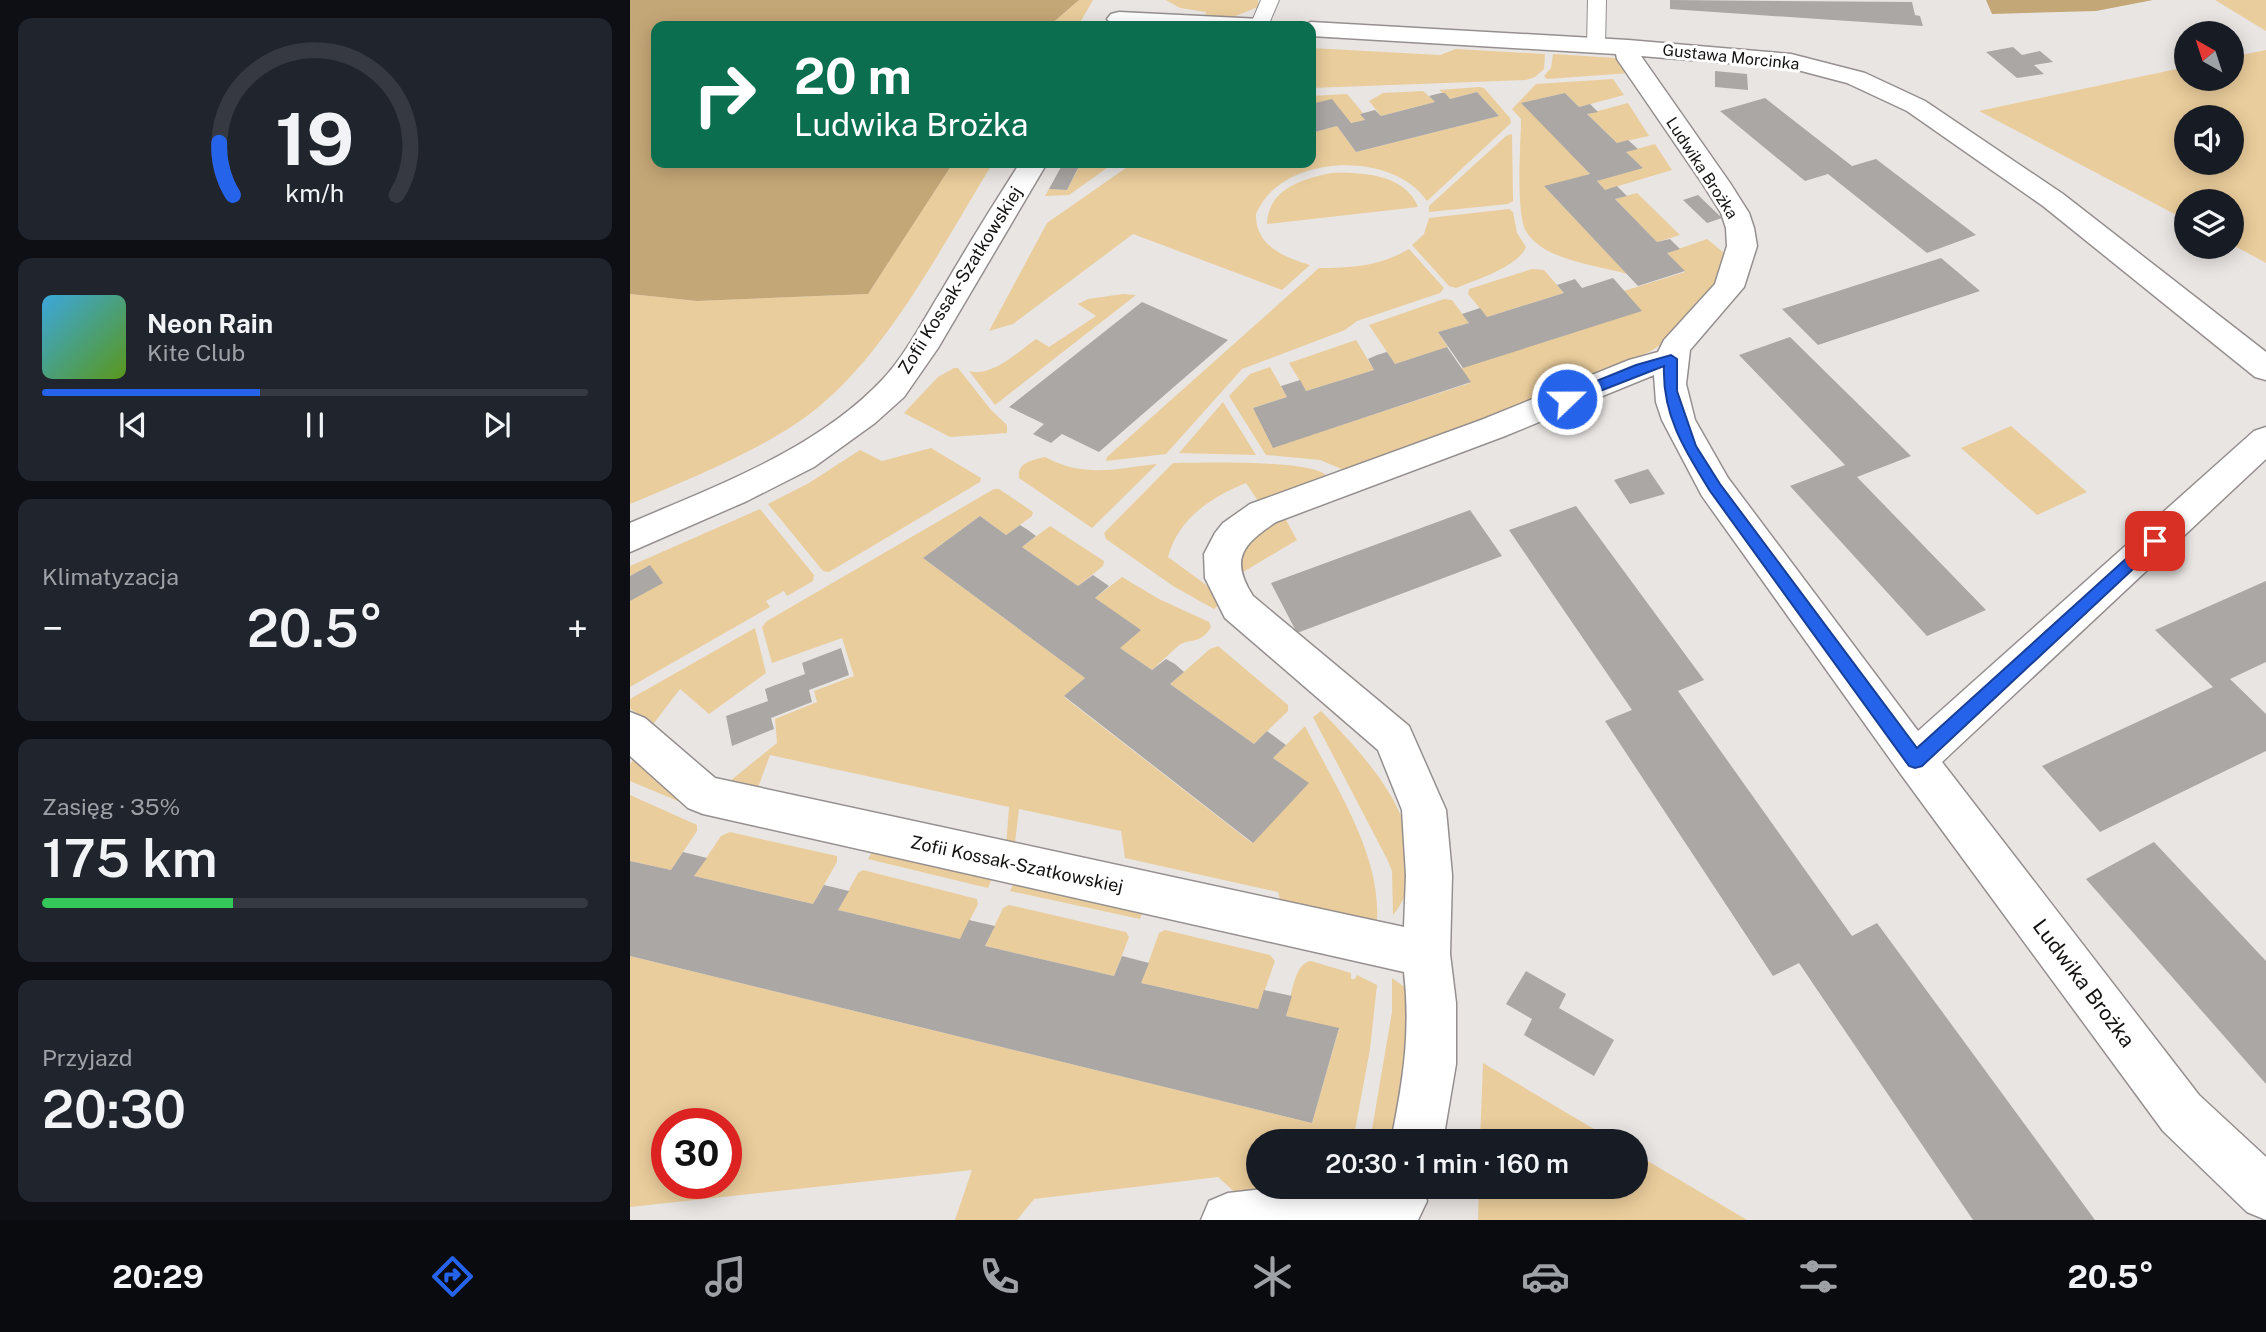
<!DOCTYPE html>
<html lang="pl">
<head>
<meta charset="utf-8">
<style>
	body { margin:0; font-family:"Public Sans",sans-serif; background:#20242c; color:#f1f3f6; height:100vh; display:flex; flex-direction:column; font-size:26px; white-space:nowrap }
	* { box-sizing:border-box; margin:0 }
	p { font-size:23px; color:#9ea1a6 }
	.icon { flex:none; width:38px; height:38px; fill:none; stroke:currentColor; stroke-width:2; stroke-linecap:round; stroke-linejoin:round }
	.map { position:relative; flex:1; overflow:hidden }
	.sheet { display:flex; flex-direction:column; gap:18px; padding:18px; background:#0d0f14; width:630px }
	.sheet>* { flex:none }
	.banner { position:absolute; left:21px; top:21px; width:665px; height:147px; border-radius:14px; box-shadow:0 4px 18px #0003; background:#0b6e4f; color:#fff; overflow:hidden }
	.needle { width:46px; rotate:321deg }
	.fabs { position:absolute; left:1544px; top:21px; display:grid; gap:14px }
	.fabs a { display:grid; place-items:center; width:70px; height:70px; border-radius:50%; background:#171b24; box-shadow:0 4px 18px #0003; font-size:35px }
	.speed { position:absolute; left:21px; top:1108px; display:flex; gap:14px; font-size:35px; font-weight:700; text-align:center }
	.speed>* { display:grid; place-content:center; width:91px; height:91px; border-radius:50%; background:#171b24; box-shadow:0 4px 18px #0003; line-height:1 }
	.speed .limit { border:10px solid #d22; background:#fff; color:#111 }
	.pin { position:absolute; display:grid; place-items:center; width:60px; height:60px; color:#fff; margin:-30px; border-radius:14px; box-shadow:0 4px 10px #0006 }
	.me { position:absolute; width:77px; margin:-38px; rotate:68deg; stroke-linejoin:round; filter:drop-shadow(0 0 5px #0008) }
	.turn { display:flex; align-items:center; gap:24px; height:147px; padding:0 28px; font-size:32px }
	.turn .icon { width:91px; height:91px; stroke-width:2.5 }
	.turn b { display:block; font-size:49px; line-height:60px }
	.big { font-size:52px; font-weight:600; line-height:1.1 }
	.sheet .widget { flex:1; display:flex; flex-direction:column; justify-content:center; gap:10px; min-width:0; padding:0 24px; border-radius:14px; background:#20242c }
	.sheet .dial { align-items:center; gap:0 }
	.dial svg { height:182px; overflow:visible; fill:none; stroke:#363941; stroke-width:7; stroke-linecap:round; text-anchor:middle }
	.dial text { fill:#f1f3f6; stroke:none }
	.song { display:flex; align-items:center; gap:21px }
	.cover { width:84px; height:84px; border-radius:10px; background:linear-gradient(135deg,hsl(200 70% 55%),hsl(90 70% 35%)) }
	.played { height:7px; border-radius:4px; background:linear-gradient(90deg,#2563eb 40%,#363941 40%) }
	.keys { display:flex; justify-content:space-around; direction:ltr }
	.heat { display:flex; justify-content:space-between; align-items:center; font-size:38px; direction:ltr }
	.charge { height:10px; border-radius:5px; background:linear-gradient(90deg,#34c759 35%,#363941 0) }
	.trip { position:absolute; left:616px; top:1129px; width:402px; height:70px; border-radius:35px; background:#171b24; box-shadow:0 4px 18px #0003; font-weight:600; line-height:70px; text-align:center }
	.dock { display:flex; height:112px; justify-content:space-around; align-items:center; background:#090b0e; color:#9ea1a6 }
	.dock .icon { width:49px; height:49px }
	.dock .on { color:#2563eb }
	.dock b { font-size:32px; color:#f1f3f6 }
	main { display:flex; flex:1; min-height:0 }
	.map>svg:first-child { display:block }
	.green { fill:#eacd9c; fill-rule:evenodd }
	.forest { fill:#c4a777 }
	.building { fill:#aaa7a4 }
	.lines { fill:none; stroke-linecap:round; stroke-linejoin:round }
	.service-casing { stroke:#95908f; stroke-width:2 }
	.minor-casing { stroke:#95908f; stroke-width:3 }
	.service { fill:#fff; fill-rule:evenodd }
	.minor { fill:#fff; fill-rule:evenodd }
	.route { fill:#2563eb; stroke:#184099; stroke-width:2 }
	.labels { text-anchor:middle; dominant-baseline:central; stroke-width:6; stroke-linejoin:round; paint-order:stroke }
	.far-street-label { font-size:16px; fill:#141312; stroke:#fff }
	.street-label { font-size:18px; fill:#141312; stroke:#fff }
	.near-street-label { font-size:21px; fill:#141312; stroke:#fff }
</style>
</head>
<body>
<main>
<section class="sheet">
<div class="widget dial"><svg viewBox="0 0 100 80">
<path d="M14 69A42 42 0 1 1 86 69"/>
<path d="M14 69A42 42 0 0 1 8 46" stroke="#2563eb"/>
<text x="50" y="56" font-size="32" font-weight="700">19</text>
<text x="50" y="72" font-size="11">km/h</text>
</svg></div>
<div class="widget">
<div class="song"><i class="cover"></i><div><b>Neon Rain</b><p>Kite Club</p></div></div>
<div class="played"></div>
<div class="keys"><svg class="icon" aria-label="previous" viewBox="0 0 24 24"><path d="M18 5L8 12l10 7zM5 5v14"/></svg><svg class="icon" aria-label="pause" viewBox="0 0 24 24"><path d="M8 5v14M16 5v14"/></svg><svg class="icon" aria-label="next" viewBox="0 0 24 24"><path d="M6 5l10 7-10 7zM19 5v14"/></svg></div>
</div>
<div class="widget"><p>Klimatyzacja</p>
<div class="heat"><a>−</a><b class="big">20.5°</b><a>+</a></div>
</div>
<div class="widget"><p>Zasięg · 35%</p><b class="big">175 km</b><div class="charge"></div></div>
<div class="widget"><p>Przyjazd</p><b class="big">20:30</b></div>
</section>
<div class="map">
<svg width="1636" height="1220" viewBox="0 0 1636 1220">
	<rect width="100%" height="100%" fill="#e9e5e3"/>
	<!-- green -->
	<g class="green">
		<path d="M449,0H463L448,26H419Z"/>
		<path d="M536,0H628V7L603,17H575L576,12L550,8Z"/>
		<path d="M1585,0H1636V31Z"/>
		<path d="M681,48L810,55L826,49L915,54L914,69L905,77L896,80L681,88Z"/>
		<path d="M1636,50V263L1601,244V201H1556V220L1349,111L1556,67V79H1601V57ZM1556,117H1601V163H1556Z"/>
		<path d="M923,54L986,58L1000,73L917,79L914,76L921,68Z"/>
		<path d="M983,79L994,95L949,107L935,93L892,103L960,174L915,187L997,274C967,265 916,261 897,233C885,216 891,142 891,119L882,109L906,84Z"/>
		<path d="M849,87L854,88L880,118L881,123L797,201C762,149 650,154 626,214C625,246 654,257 680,265L652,290L503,234L383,324L359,331L417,223L503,163H681V133L707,126L726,152L869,116L847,92L820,99L809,90Z"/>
		<path d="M793,91L805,102L751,116L739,101L753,93Z"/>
		<path d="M717,94L733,113L730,114L735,120L721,123L702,100L681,104V96Z"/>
		<path d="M998,103L1019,136L987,143L957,114Z"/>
		<path d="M882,134L883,201L878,204L799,212V206L876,136Z"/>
		<path d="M1025,144L1042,170L975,190L967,181L1012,167L996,152Z"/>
		<path d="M323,163H363C310,248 250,370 164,425C113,458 56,480 0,504V294L67,301L238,294Z"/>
		<path d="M437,163H484L439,195L415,196L419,189L437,190L448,169L434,168Z"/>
		<path d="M701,173C731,172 775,174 788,207L637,224C638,189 672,179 701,173Z"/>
		<path d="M1007,193L1050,235L1027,242L985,199Z"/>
		<path d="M879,209L883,212L887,233L896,247C888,267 845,280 826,288L819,286L782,245L794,234L799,218Z"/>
		<path d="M1077,239L1099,257L1093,280L1038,340L1021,351L914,399L714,470L690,460L636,455L599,396L620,374L640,367L657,397L623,408L644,447L840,383L831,368L1011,311L994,291L1055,272L1037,253Z"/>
		<path d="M779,249L814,288L810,293L727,321L715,330L612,369L536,454L476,461L477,457L689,268C722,268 750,266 779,249Z"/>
		<path d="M902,269L914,270L934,293L857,317L838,294L839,289Z"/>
		<path d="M493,294L506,295L365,405L339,371C361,378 389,351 406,339L419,347L466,316L448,304L458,299Z"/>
		<path d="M814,299L822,300L839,323L808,332L818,347L765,364L739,325Z"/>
		<path d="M726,340L744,370L676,391L659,363Z"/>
		<path d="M324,368H328L361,410L377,425V433L320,437L274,413L308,377Z"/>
		<path d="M593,402L626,455L549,453Z"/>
		<path d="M1381,426L1457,492L1407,515L1331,448Z"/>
		<path d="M301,448L351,478L350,482L199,572L193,571L138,504L179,483L230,450L252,461Z"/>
		<path d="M415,457C455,478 484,469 527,464L462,528L389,478C387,462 403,460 415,457Z"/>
		<path d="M543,463C571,463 681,459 697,476L630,504L616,483C581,497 548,519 538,557L579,587L592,602L584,609L543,586L476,539L474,533Z"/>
		<path d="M364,489H369L403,512L402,516L376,535L350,516L293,558L455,678L434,697L622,843L678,783L643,758L675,726C704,785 751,853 747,920L740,923L652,907L648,892L495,858L491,831L389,809L384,851L376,848L379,807L140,755L126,793L95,785L147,743L145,719L187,702L184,691L224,676L212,638L142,663L132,627L137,621Z"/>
		<path d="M130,509L184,575L183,581L157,596L154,591L136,601L140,607L0,687V601L20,566L0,576V566Z"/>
		<path d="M654,516L667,540L608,575L616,538Z"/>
		<path d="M420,526L474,561L473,566L448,586L392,547Z"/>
		<path d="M492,577L529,599L579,622L581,627C570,646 559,637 548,646C539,654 531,662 522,670L490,648L465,598Z"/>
		<path d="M125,628L136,673L79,714L50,689L21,727L0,708V699Z"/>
		<path d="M588,646L658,705V711L624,744L540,684L580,649Z"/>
		<path d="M691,711C720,740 773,796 777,839C778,848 777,857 776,866C776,889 778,897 763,915L762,871L757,859L683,717Z"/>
		<path d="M6,756L55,804L0,781V764Z"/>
		<path d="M0,795L67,825V831L41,870L0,861Z"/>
		<path d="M100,832L207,856V862L183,904L64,876L91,836Z"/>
		<path d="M244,849L363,876L358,888L238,859Z"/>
		<path d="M233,870L347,899L348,904L330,939L208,910L228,873Z"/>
		<path d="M385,881L514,909L510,919L380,891Z"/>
		<path d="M379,905L496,932L499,937L484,976L355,946L373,908Z"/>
		<path d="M535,930L640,955L645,961L628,1009L511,983L529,933Z"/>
		<path d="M0,956L682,1123L709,1029L656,1016C661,1001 663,963 681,961L721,973V979H725L727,975L747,985L740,1049L723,1141H628V1186L690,1187L610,1197L588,1177L404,1199L387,1220H325L342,1170L0,1207ZM37,1124H96V1183H37Z"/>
		<path d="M762,978L776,988L783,1006L763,1141H740L762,1012Z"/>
		<path d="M853,1063L984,1141H850Z"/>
		<path d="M1006,1154L1117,1220H848L849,1187L1006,1186Z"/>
	</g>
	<!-- forest -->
	<g class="forest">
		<path d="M0,0H449L419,26H26V163H323L238,294L67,301L0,294Z"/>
		<path d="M1356,0H1523L1466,11L1362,14Z"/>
	</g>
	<!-- building -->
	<g class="building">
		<path d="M1040,0L1282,2L1285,15L1290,16L1293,26L1040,9Z"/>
		<path d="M1383,47L1392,55L1410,51L1423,62L1404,65L1414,74L1387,78L1356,52Z"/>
		<path d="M1085,71L1117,74L1118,90L1085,87Z"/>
		<path d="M847,92L869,116L726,152L707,126L681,133V104L702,99L721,123L735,120L730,114L745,110L751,116L805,102L799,96L811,93H815L820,99Z"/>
		<path d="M935,93L949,107L960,104L968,112L957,114L987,143L998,140L1008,149L996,152L1013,168L967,181L975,190L987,186L997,196L985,199L1027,242L1040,239L1050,249L1037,253L1055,271L1008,286L914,186L960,174L891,103Z"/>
		<path d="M1135,98L1222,166L1246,159L1346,235L1297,253L1198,174L1175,181L1090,111Z"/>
		<path d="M431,167L448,168L437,190L419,189Z"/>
		<path d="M1068,195L1092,218L1077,223L1053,200Z"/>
		<path d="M1311,258L1350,291L1188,345L1152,309Z"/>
		<path d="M983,278L1012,311L833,368L808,332L839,323L832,314L850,308L857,317L934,293L927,285L945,279L952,288Z"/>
		<path d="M512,302L598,340L469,452L432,434L421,443L403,434L414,424L379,407Z"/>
		<path d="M1160,337L1281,456L1227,477L1356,610L1297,636L1160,486L1215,465L1109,355Z"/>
		<path d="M817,347L841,382L643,448L623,408L657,397L651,386L670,380L676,391L744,370L738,359L747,355L757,352L765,364Z"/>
		<path d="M1018,469L1035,494L1000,504L984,480Z"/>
		<path d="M946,506L1074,680L1048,691L1222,936L1247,923L1465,1220H1343L1169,963L1143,976L975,721L1002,710L879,530Z"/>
		<path d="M840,510L872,556L667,633L641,583Z"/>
		<path d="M350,516L376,535L390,525L398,530L406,536L392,547L448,586L463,575L479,586L465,598L511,630L490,648L522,670L536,659L545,664L554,672L540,684L624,744L637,731L656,745L643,758L679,783L623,843L434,696L455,678L293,558Z"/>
		<path d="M20,565L33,583L0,601V576Z"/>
		<path d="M1636,581V662L1600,679L1636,714V751L1470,832L1412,766L1583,687L1525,630Z"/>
		<path d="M211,648L219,675L179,690L182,702L141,718L144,729L102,746L96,716L138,701L135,689L175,674L172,663Z"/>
		<path d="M1524,842L1636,961V1084L1456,879Z"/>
		<path d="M53,852L77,858L64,876L183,904L194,885L219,891L208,910L330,939L339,920L365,926L355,946L484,976L492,956L519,963L511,983L628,1009L634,990L662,996L656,1016L709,1028L682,1123L0,956V861L41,870Z"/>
		<path d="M896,971L936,994L929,1008L984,1040L964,1076L894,1035L902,1019L876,1004Z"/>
	</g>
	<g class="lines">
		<defs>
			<g id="service">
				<path d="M631,0H649L638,26H620Z"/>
				<path d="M958,0H976L975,45L966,51L957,45Z"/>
			</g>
			<g id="minor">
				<path d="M489,12L631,19L639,21L643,26L481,24L477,19L481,14Z"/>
				<path d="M681,22L998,40L1161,54L1235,73L1295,101L1433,194L1636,352V380L1625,377L1413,206L1277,111L1217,83L1160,68L1011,56L1100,183L1119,213L1124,228L1127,246L1114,287L1060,350L1056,384L1065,420L1098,478L1288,731L1624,431L1636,427V459L1312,762L1569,1095L1636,1157V1220L1617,1212L1533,1131L1270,773L1072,496L1032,420L1026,402L1024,375L875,436L646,522C613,544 599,559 623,596L779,726L816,810L822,875L820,954L826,1003V1064L813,1141H761C773,1081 781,1033 774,972L73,814L58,808L0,756V712L15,718L85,778L774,927L776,875L772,810L748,750L595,618L575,578L574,554L585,533L593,523L620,504L851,420L999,360L1028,352L1034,340L1085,284L1097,246L1096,228L1091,213L1072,183L987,59L986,54L681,36V26H671Z"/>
				<path d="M390,163H417L308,348L274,397L245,423L184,467L117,501L0,552V523C88,485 186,450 253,379C277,353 293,320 312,290C337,247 363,205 390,163Z"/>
				<path d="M659,1186H791L797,1201L788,1220H571L579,1201L598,1193Z"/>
			</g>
		</defs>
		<!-- service casing -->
		<use href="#service" class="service-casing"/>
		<!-- minor casing -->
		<use href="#minor" class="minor-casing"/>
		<!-- service -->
		<use href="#service" class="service"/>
		<!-- minor -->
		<use href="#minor" class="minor"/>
	</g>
	<!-- route -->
	<path class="route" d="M1041,355L1047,359V391L1066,446L1090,484L1287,748L1520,537H1531L1533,541L1292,766L1285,768L1279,766L1080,491C1055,451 1032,415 1034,366L942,402H932L930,399L932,395L1006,365Z"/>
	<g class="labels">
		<!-- far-street labels -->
		<g class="far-street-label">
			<text transform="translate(1101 57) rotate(6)">Gustawa Morcinka</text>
			<text transform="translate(1072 168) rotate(57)">Ludwika Brożka</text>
		</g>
		<!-- street labels -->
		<g class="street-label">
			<text transform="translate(330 280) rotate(-58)">Zofii Kossak-Szatkowskiej</text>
			<text transform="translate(387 864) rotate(12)">Zofii Kossak-Szatkowskiej</text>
		</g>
		<!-- near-street labels -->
		<g class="near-street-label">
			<text transform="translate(1454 983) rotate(53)">Ludwika Brożka</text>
		</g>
	</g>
</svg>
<div class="fabs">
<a><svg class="needle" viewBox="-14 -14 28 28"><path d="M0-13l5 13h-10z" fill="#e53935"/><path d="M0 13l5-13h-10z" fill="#9ea1a6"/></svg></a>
<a><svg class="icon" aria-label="sound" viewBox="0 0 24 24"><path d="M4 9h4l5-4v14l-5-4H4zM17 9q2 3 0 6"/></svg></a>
<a><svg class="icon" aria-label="layers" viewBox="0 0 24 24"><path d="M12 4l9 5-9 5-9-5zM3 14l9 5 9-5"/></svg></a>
</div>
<div class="speed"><div class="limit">30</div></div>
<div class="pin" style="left:1525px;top:541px;background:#d93025"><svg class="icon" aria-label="arrive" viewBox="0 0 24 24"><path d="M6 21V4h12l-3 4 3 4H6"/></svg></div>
<svg class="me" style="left:937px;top:399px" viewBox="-20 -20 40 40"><circle r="17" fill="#2563eb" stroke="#fff" stroke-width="3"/><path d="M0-11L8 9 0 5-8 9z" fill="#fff"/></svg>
<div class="trip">20:30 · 1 min · 160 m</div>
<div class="banner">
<div class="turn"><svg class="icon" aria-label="right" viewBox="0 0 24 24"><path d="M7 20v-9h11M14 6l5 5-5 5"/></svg><div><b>20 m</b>Ludwika Brożka</div></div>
</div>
</div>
</main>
<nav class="dock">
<b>20:29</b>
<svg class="icon on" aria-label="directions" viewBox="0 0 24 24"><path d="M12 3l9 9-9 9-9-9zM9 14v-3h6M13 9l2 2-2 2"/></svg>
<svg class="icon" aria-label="music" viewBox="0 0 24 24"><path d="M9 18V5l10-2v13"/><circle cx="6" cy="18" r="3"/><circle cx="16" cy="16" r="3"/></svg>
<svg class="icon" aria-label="phone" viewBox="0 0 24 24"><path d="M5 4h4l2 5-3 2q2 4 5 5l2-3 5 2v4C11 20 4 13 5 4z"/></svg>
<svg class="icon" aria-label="climate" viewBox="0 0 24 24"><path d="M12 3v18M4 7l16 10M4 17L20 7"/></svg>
<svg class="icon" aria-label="car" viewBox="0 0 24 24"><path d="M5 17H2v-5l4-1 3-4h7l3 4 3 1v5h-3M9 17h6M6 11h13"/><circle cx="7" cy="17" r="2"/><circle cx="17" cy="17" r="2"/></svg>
<svg class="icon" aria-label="filters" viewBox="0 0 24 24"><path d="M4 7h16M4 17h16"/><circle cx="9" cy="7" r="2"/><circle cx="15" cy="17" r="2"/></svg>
<b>20.5°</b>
</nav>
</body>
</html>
